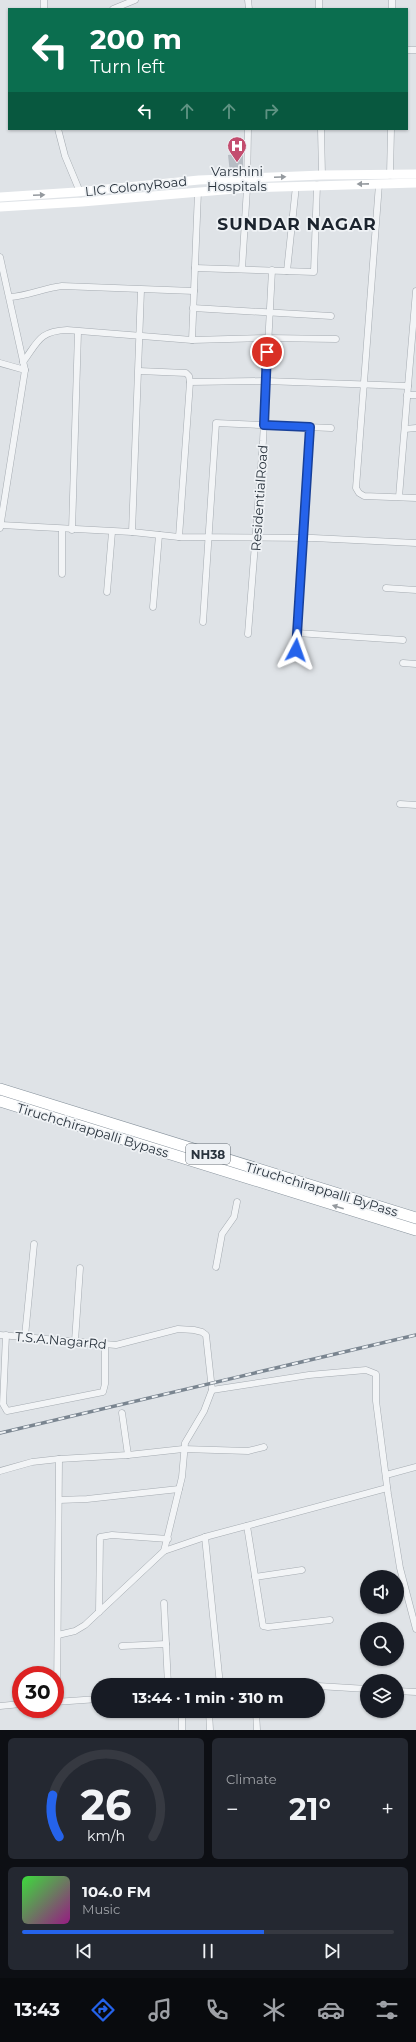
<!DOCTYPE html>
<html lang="en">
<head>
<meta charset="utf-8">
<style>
	body { margin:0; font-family:Montserrat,sans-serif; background:#242831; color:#f1f3f6; height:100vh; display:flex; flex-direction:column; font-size:15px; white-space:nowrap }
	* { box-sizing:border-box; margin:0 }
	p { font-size:13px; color:#9ea1a6 }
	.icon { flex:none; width:22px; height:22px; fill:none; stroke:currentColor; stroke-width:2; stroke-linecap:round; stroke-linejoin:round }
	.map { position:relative; height:1730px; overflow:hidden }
	.details { display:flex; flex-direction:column; gap:8px; padding:8px; background:#0d0f14; flex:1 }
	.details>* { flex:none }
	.hud { position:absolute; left:8px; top:8px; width:400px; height:122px; border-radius:0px; box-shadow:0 1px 3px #0004; background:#0b6e4f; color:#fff; overflow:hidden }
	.buttons { position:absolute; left:360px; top:1570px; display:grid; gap:8px }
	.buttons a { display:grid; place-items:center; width:44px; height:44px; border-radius:50%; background:#171b24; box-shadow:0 1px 3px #0004; font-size:20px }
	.speed { position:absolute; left:12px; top:1666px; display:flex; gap:8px; font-size:20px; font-weight:700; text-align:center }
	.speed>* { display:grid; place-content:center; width:52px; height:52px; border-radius:50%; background:#171b24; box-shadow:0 1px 3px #0004; line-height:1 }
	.speed .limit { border:6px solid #d22; background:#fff; color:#111 }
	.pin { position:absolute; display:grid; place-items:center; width:34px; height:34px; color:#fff; margin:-17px; border:2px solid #fff; border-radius:50%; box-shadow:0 1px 4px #0007 }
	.me { position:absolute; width:44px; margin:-22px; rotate:4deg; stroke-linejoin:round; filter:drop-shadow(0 0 3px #0008) }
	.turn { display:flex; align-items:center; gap:14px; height:84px; padding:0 16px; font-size:18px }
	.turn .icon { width:52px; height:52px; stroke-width:2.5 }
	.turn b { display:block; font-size:28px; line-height:34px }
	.lanes { display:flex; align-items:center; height:38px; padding:0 16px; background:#0003; justify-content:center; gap:20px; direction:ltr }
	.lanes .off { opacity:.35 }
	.big { font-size:30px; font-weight:700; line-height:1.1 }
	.details .widget { flex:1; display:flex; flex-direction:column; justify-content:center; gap:6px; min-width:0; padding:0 14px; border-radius:6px; background:#242831 }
	.details .dial { align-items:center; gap:0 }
	.dial svg { height:104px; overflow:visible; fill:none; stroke:#363941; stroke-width:7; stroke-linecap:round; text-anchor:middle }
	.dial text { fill:#f1f3f6; stroke:none }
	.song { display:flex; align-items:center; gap:12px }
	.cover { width:48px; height:48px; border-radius:6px; background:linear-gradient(135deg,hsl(120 70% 55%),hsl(310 70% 35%)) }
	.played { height:4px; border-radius:2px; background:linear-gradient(90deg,#2563eb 65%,#363941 65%) }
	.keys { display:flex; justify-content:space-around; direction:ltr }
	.heat { display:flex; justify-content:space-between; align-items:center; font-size:22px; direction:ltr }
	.details .tiles { flex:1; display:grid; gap:8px; grid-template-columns:1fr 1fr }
	.widget:last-child { grid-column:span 2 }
	.trip { position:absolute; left:91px; top:1678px; width:234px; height:40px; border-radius:20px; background:#171b24; box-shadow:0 1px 3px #0004; font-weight:700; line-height:40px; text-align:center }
	.tab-bar { display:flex; height:64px; justify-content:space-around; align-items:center; background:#090b0e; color:#9ea1a6 }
	.tab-bar .icon { width:28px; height:28px }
	.tab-bar .active { color:#2563eb }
	.tab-bar b { font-size:18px; color:#f1f3f6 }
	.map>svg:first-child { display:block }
	.building { fill:#b7bdc4 }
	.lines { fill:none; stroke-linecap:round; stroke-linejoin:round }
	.minor-casing { stroke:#a5abb1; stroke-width:7 }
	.trunk-casing { stroke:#88939d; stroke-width:12 }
	.minor { stroke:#f2f4f6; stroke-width:6 }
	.secondary { stroke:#fff; stroke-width:9 }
	.trunk { stroke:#fff; stroke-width:11 }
	.rail-casing { stroke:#7a8590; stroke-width:3.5 }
	.rail { stroke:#eff2f5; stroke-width:2; stroke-dasharray:6; stroke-linecap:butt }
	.oneway { fill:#94999e }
	.route-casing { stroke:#184099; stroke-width:10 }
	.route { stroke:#2563eb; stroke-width:7 }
	.labels { text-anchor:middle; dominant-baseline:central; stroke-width:3.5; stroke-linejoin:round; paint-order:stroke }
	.shield { fill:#eff2f5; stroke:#646c74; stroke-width:1 }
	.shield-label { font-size:12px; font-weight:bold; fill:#29333d }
	.poi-label { font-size:13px; fill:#29333d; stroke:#eff2f5 }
	.street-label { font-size:13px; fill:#29333d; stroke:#eff2f5 }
	.district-label { font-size:17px; font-weight:bold; letter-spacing:1px; fill:#1c242e; stroke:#eff2f5 }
</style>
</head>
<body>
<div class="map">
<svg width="416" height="1730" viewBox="0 0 416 1730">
	<rect width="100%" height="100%" fill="#dfe3e7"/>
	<!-- building -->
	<path class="building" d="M243,153V171L230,173L228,155Z"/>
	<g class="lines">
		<defs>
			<g id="minor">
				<path d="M44,0V9"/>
				<path d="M248,0L249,9"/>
				<path d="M113,9L135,0"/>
				<path d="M319,9V0"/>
				<path d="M392,9V0"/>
				<path d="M407,50H416"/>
				<path d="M58,129L65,156L80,192"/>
				<path d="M321,129L322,175"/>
				<path d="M390,175L391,129"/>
				<path d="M379,184L356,488L359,493L364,496L416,498"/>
				<path d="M0,257L25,370L0,363"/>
				<path d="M195,268L314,272L317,185"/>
				<path d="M242,269L247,188L248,129"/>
				<path d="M287,271L296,186"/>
				<path d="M10,297C28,296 44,288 62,286L194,291"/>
				<path d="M193,308L331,316"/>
				<path d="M192,340L198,192"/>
				<path d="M23,362C38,342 39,331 67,330L192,340L268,338L336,339"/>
				<path d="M139,371L186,373L189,376L190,382"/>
				<path d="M407,395H416"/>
				<path d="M405,429L416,428"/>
				<path d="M399,497L408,386"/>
				<path d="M1,525L132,532L179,537L313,538L416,543"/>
				<path d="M0,528L25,370"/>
				<path d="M72,530L78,332"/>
				<path d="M132,532L141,290"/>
				<path d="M179,537L190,382L265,381L408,386L416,291"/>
				<path d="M62,574V529"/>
				<path d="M386,588L416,590"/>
				<path d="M107,592L112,532"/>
				<path d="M153,607L159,535"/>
				<path d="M203,622L216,423L331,428"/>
				<path d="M297,633L403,640"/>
				<path d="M248,634L263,441L272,270"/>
				<path d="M296,650L310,427"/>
				<path d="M403,663L416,664"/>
				<path d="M400,804L416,805"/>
				<path d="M216,1267L222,1234L234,1217L237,1202"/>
				<path d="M0,1335L116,1345L178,1329L194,1330L202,1332L206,1335L212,1390L204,1411L185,1443L182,1477L164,1551"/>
				<path d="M6,1335L3,1404L7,1411L103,1392L105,1384V1344"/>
				<path d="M25,1336L34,1244"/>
				<path d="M75,1341L80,1268"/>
				<path d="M212,1390L309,1375L366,1370L376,1374V1401L388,1494L400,1568L416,1629"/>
				<path d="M122,1413L128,1455"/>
				<path d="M0,1471L32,1462L59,1459L128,1455L183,1449L248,1451L264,1447"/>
				<path d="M386,1475L416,1467"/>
				<path d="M59,1500L87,1499L179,1489"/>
				<path d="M247,1526L263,1626L268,1627L330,1620"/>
				<path d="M205,1537L220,1685"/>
				<path d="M255,1577L302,1570"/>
				<path d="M164,1603L166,1644"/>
				<path d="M99,1612L100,1537L112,1535L168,1539"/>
				<path d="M58,1635L75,1631L85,1625L164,1551L205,1537L387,1488"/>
				<path d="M122,1646L166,1644L168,1685"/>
				<path d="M318,1686L367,1689"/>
				<path d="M397,1691L416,1692"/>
				<path d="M57,1701L59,1459"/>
				<path d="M55,1702L98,1699"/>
				<path d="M0,1706L21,1704"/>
				<path d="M182,1711V1730"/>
				<path d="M209,1711L210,1730"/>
				<path d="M256,1711L257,1730"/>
			</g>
			<g id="trunk">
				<path d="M0,1089L416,1218"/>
				<path d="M0,1101L416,1230"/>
			</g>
		</defs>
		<!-- minor casing -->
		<use href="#minor" class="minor-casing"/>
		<!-- trunk casing -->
		<use href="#trunk" class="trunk-casing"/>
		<!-- minor -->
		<use href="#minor" class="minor"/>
		<!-- secondary -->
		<g class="secondary">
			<path d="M0,197L76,192L199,180L322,175L416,174"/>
			<path d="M0,207L82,202L247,188L416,183"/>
		</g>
		<!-- trunk -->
		<use href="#trunk" class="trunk"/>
		<defs>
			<path id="rail" d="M0,1433L416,1335"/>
		</defs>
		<!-- rail casing -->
		<use href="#rail" class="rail-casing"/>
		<!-- rail -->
		<use href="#rail" class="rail"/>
	</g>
	<!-- one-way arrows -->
	<defs><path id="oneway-solid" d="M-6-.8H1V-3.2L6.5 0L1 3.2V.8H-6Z"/></defs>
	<g class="oneway">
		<use href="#oneway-solid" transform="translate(280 177) rotate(-2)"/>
		<use href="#oneway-solid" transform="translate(363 184) rotate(179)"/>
		<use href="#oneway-solid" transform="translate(39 195) rotate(-3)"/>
		<use href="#oneway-solid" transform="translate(338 1207) rotate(-163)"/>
	</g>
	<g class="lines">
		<defs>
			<path id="route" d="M267,352L264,425L310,427L296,650"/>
		</defs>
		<!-- route casing -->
		<use href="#route" class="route-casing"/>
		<!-- route -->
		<use href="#route" class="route"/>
	</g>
	<!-- icons -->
	<defs>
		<symbol id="hospital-pin" viewBox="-11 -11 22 30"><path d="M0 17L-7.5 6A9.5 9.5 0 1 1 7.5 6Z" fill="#c34d6f" stroke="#eff2f5"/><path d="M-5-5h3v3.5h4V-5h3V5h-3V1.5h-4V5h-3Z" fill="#fff"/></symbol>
	</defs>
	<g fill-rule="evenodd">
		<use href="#hospital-pin" x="226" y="135" width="22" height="30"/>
	</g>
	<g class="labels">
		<!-- shield labels -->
		<rect class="shield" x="186" y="1144" width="44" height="20" rx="3"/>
		<g class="shield-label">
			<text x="208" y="1154">NH38</text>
		</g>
		<!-- poi labels -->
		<g class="poi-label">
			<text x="237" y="171">Varshini<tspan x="237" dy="15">Hospitals</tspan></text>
		</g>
		<!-- street labels -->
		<g class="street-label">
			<text transform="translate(136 186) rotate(-6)">LIC ColonyRoad</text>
			<text transform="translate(259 498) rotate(-86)">ResidentialRoad</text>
			<text transform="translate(93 1130) rotate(17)">Tiruchchirappalli Bypass</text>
			<text transform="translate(322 1189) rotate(17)">Tiruchchirappalli ByPass</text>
			<text transform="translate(61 1340) rotate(5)">T.S.A.NagarRd</text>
		</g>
		<!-- district labels -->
		<g class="district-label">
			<text x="297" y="224">SUNDAR NAGAR</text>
		</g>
	</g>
</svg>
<div class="buttons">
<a><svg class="icon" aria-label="sound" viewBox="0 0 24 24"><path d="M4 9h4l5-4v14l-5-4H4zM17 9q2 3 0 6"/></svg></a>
<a><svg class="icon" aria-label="search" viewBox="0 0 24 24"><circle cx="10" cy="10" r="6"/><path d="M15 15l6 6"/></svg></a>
<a><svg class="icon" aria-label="layers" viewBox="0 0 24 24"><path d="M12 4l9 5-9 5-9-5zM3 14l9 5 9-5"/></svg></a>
</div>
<div class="speed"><div class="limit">30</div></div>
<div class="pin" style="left:267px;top:352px;background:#d93025"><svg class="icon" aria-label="arrive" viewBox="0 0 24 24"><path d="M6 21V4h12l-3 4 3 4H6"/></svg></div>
<svg class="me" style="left:296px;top:650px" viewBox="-20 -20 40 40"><path d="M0-17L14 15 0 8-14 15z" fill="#2563eb" stroke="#fff" stroke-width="4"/></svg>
<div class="trip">13:44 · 1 min · 310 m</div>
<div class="hud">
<div class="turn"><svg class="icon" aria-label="left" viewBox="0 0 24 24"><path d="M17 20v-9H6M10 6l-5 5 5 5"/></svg><div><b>200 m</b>Turn left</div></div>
<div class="lanes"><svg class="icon" aria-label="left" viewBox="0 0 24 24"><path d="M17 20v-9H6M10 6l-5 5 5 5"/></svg><svg class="icon off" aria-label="ahead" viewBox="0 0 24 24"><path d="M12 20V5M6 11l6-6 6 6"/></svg><svg class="icon off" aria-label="ahead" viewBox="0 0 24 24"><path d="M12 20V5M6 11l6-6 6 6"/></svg><svg class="icon off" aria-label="right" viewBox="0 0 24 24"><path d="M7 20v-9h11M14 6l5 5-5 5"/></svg></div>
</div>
</div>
<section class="details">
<div class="tiles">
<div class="widget dial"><svg viewBox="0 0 100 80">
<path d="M14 69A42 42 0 1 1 86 69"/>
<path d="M14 69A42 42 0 0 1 9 37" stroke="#2563eb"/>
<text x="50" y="56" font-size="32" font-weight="700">26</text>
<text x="50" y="72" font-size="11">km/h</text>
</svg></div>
<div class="widget"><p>Climate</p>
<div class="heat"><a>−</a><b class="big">21°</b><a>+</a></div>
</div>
<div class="widget">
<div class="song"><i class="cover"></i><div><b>104.0 FM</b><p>Music</p></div></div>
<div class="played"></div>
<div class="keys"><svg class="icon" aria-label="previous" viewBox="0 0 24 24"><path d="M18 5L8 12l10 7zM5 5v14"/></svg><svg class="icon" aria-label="pause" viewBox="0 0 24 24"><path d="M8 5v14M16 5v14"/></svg><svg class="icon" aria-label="next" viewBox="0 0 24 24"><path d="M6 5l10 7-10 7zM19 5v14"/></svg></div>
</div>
</div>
</section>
<nav class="tab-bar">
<b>13:43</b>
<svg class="icon active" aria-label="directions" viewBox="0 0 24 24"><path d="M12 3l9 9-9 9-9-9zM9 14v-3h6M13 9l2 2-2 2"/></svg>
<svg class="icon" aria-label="music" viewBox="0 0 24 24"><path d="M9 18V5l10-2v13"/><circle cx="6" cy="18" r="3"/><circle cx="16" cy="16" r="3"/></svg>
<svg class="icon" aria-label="phone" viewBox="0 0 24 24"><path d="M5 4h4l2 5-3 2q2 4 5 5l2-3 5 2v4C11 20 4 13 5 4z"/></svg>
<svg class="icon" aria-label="climate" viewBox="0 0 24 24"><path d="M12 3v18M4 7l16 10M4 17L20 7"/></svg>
<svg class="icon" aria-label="car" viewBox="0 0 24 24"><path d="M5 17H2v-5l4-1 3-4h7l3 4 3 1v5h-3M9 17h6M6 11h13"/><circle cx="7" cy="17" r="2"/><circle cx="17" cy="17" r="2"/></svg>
<svg class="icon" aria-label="filters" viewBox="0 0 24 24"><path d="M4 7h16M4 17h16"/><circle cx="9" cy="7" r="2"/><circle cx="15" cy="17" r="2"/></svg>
</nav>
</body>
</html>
